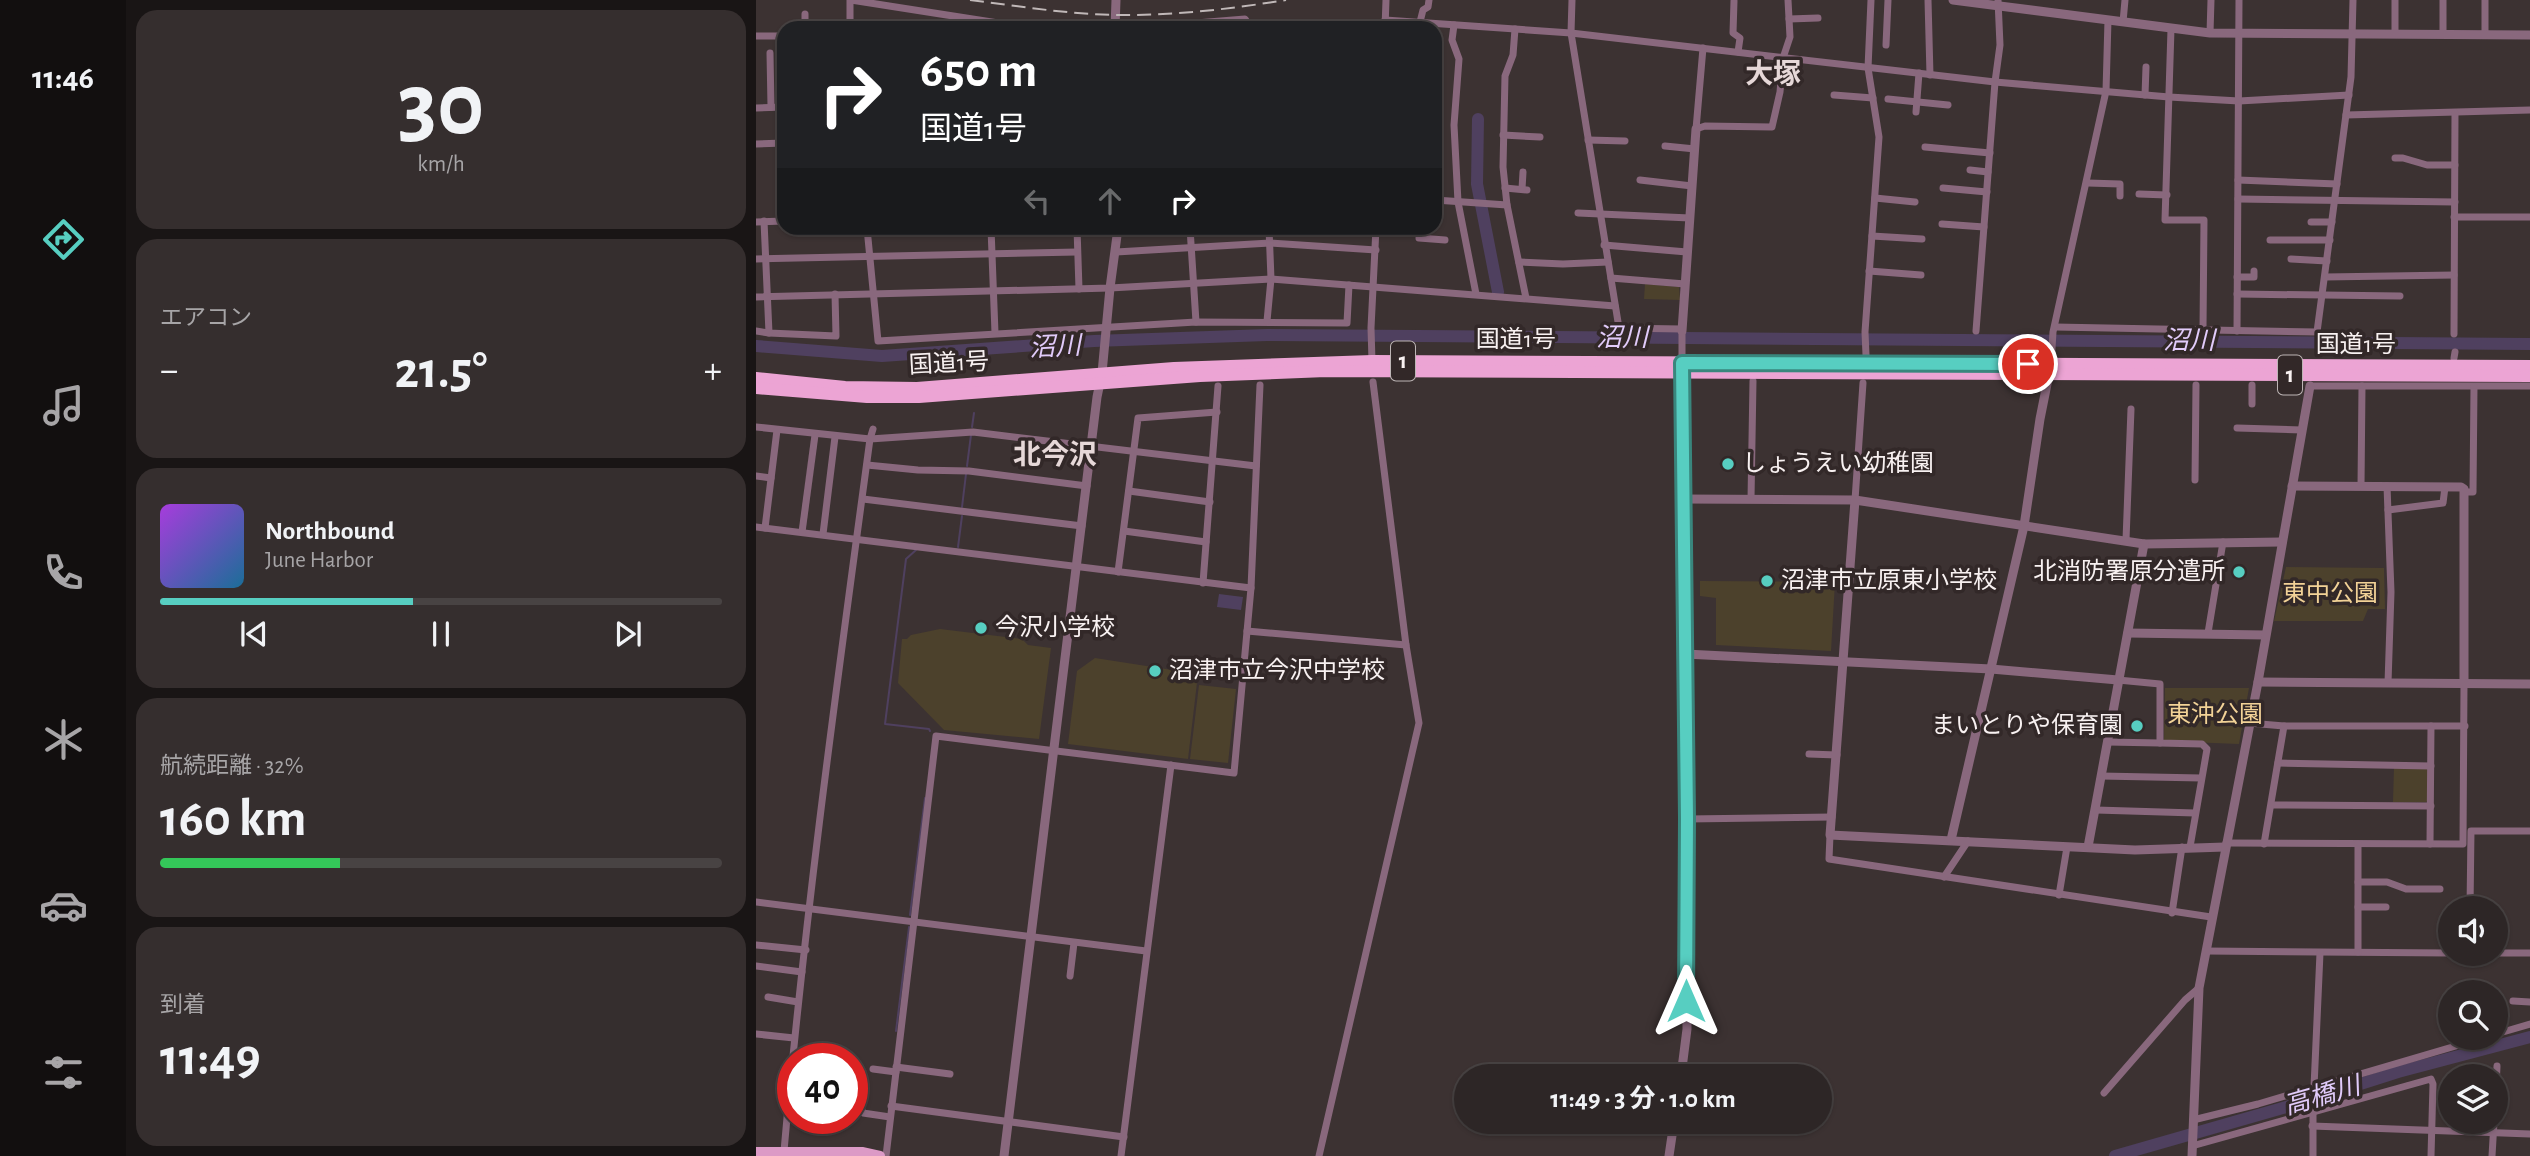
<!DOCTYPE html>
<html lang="ja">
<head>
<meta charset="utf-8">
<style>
	body { margin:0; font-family:"Alegreya Sans","Noto Sans JP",sans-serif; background:#352e2e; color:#f1f3f6; height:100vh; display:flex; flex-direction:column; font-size:26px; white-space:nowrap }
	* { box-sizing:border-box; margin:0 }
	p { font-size:23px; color:#a7a5a7 }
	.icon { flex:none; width:38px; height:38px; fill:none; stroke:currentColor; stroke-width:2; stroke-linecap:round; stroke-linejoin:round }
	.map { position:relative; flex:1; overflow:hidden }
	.panel { display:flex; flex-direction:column; gap:10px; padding:10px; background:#191515; width:630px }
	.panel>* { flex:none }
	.top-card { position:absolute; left:21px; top:21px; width:665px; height:214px; border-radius:21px; box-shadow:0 2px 5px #0004,0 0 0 2px #484343; background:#202124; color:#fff; overflow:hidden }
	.fabs { position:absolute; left:1682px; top:896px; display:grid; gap:14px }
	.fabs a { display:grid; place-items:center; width:70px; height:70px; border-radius:50%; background:#2d2626; box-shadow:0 2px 5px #0004,0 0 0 2px #484343; font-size:35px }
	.speed { position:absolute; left:21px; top:1043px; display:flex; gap:14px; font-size:35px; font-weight:700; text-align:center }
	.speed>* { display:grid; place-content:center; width:91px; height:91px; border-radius:50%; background:#2d2626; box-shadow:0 2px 5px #0004,0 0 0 2px #484343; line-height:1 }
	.speed .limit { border:10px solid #d22; background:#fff; color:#111 }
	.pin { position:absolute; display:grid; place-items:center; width:60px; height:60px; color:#fff; margin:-30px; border:4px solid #fff; border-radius:50%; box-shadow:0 2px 7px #0007 }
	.me { position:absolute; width:77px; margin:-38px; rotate:0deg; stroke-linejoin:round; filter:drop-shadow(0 0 5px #0008) }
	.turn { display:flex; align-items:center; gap:24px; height:147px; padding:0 28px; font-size:32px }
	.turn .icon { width:91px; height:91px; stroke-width:2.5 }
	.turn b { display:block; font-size:49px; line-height:60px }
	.lanes { display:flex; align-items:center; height:66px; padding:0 28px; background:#0003; justify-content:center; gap:35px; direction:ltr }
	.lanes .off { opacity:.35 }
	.big { font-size:52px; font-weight:700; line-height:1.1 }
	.panel .tile { flex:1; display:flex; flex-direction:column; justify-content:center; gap:10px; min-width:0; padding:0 24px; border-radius:21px; background:#352e2e }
	.panel .dial { align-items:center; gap:0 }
	.dial b { font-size:91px; line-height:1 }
	.song { display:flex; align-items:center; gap:21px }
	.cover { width:84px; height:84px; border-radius:10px; background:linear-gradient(135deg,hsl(280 70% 55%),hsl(200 70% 35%)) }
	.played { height:7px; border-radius:4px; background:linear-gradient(90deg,#57cec1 45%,#484343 45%) }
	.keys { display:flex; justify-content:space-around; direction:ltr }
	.heat { display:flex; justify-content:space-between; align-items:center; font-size:38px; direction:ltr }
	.charge { height:10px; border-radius:5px; background:linear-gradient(90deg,#34c759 32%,#484343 0) }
	.trip { position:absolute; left:698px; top:1064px; width:378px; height:70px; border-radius:35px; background:#2d2626; box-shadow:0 2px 5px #0004,0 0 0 2px #484343; font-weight:700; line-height:70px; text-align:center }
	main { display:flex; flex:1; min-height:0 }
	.dock { display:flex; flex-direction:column; width:126px; justify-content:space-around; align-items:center; background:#120f0f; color:#a7a5a7 }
	.dock .icon { width:49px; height:49px }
	.dock .on { color:#57cec1 }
	.dock b { font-size:32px; color:#f1f3f6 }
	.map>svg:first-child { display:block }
	.green { fill:#4c412c }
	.water { fill:#4f405f }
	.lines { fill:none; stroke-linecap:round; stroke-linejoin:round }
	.stream { stroke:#4f405f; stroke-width:2 }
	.river { stroke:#4f405f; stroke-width:12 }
	.minor { stroke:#89687d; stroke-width:7 }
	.tertiary { stroke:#89687d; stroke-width:9 }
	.primary { stroke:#dc9ac6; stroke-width:10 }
	.trunk { stroke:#eca4d4; stroke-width:12 }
	.rail { stroke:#c0b8b8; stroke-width:2; stroke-dasharray:14 7; stroke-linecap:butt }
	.route-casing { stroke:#39867d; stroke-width:18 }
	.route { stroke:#57cec1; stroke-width:12 }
	.poi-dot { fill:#57cec1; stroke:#322828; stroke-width:2.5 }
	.labels { text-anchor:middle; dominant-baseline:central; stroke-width:7; stroke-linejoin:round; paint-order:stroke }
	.shield { fill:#322828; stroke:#bdb5b5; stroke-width:2 }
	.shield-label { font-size:23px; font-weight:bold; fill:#f8f1f1 }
	.street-label { font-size:24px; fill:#f8f1f1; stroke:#322828 }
	.poi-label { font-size:24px; fill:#f8f1f1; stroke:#322828; text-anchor:start }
	.park-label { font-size:24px; fill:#f2d297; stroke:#322828 }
	.water-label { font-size:26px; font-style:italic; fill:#e1cbfa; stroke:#322828 }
	.quarter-label { font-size:28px; font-weight:bold; fill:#e6d8d8; stroke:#322828 }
</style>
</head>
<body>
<main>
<nav class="dock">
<b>11:46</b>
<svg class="icon on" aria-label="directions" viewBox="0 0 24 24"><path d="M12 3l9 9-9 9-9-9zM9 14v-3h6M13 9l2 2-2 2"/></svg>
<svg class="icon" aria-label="music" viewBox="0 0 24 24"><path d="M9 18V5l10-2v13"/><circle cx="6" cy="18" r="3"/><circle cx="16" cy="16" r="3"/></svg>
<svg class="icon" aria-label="phone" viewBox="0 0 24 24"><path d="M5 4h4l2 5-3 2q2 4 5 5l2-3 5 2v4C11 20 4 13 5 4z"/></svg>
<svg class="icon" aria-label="climate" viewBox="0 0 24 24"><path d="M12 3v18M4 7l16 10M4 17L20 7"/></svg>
<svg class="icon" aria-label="car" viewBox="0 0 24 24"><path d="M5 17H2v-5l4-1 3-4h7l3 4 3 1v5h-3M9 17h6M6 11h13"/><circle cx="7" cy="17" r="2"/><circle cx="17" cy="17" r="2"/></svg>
<svg class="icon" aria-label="filters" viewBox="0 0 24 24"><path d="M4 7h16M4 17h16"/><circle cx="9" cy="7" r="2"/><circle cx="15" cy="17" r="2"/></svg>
</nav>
<section class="panel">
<div class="tile dial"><b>30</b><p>km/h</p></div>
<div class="tile"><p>エアコン</p>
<div class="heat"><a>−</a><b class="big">21.5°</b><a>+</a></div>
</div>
<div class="tile">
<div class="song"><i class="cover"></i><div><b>Northbound</b><p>June Harbor</p></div></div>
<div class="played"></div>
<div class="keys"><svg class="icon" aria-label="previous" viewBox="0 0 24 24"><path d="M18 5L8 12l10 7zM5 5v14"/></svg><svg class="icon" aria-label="pause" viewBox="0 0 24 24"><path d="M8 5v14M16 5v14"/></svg><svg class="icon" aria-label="next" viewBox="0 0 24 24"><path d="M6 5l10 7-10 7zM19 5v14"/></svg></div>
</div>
<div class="tile"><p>航続距離 · 32%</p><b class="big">160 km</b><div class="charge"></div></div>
<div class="tile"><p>到着</p><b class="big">11:49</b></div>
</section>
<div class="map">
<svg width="1774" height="1156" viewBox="0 0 1774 1156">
	<rect width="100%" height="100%" fill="#3c3232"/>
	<!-- green -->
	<g class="green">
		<path d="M889,284L923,287L924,300L888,299Z"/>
		<path d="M1530,567L1628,568L1629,609H1612L1607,621H1518Z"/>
		<path d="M944,581L1079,582L1075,651L960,645V598L944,596Z"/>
		<path d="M184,629L266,639L272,645L295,648L283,739L188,730L142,683L146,639H151L155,635Z"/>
		<path d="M339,658L442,674L432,759L312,744L321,671Z"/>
		<path d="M443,685L480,689L472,763L434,759Z"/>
		<path d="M1409,688H1493L1483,744L1408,741Z"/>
		<path d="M1638,767H1671L1674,798L1670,802H1637Z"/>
	</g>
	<!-- water -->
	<path class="water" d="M463,594L487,597L485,610L461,607Z"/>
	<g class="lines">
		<!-- stream -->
		<g class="stream">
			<path d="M224,364L226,349"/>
			<path d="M216,427L218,413"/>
			<path d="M211,466L215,435"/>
			<path d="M206,507L210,474"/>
			<path d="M202,547L206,516"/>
			<path d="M160,550L150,559L129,724L173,729L174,731"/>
			<path d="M154,915L169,798"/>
			<path d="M140,1031L153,927"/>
		</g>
		<!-- river -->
		<g class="river">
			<path d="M722,119L721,184L742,292"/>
			<path d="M0,346L126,356L338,341L511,335L1774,344"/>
			<path d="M1359,1156L1551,1101L1642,1072L1774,1037"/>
		</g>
		<!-- minor -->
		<g class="minor">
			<path d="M95,0L274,28"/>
			<path d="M816,0L815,33L863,328L926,329"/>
			<path d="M1172,0L1174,75"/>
			<path d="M1729,0V34"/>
			<path d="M978,1L977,33L984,38L982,52"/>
			<path d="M49,14V28"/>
			<path d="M1033,19L1062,18"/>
			<path d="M629,20L815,33L1239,82L1413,97L1483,101L1593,95"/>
			<path d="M664,22L667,10L672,7L673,0"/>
			<path d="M1367,22L1369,0"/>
			<path d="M698,25L696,40L703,59L698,125L702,202L720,294"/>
			<path d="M94,28V0"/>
			<path d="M379,28L489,19L495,28"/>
			<path d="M629,28L630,0"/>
			<path d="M759,29L757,55L749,76L747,167L751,205L770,298"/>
			<path d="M1415,29L1409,220H1448L1447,330"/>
			<path d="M1454,33L1455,0"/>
			<path d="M1639,33V0"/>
			<path d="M1687,34V0"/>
			<path d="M0,36H28"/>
			<path d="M1130,45L1132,0"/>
			<path d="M947,48L940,129L949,126L1016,127L1024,92L1027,58L1034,37L1032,0"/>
			<path d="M14,53L15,107"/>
			<path d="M1078,95L1117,98"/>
			<path d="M1389,95L1390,67"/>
			<path d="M1132,99L1192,105"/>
			<path d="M0,108L28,107"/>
			<path d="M1160,112L1163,73"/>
			<path d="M1590,115L1774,110"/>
			<path d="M747,135L784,137"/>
			<path d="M832,140L869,141"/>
			<path d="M0,144L28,143"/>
			<path d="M909,146L939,149"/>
			<path d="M1169,147L1234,153"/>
			<path d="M1639,158H1647L1671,165H1699"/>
			<path d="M1214,170L1232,172"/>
			<path d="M884,180L936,186"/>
			<path d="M1482,180L1581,184"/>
			<path d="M1332,183L1364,184V196"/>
			<path d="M749,188L771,190"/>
			<path d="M1187,188L1231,192"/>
			<path d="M766,189L767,172"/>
			<path d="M1383,194L1411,195"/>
			<path d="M1119,198L1159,202"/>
			<path d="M1482,199L1699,202"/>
			<path d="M679,200L751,205"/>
			<path d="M822,213L934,218"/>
			<path d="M1698,217H1774"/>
			<path d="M8,221L13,333L80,336L79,294"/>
			<path d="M0,222L28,221"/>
			<path d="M1555,222H1576"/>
			<path d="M1186,224L1228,227"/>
			<path d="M111,228L122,341L440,322L591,323L593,285"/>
			<path d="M235,228L239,333"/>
			<path d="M321,228L323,289"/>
			<path d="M434,228L440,322"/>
			<path d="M664,228L663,238L689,240"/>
			<path d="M1116,236L1166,239"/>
			<path d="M1514,240H1574"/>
			<path d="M848,245L931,252"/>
			<path d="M360,252L514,243L620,250"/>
			<path d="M0,259L321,252"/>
			<path d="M1535,259L1571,261"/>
			<path d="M763,262L807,264L852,262"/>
			<path d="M1113,271L1165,275"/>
			<path d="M1481,277H1498V271"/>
			<path d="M1569,277L1698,275"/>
			<path d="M855,278L929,284"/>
			<path d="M1481,294L1644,296"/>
			<path d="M0,297L354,288L515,279L859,306"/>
			<path d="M511,321L515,279L513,228"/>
			<path d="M1299,327L1561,332L1595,77L1597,0"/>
			<path d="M0,331L13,333"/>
			<path d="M926,331V365"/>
			<path d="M1220,331L1239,82L1244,45L1242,0"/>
			<path d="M1481,331L1483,0"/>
			<path d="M1698,334L1699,113"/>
			<path d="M1110,355L1109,332L1123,137L1112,68L1115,0"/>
			<path d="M1698,358L1699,352"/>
			<path d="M616,361L615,328L620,228"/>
			<path d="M1295,364L1297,332L1350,91L1352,20"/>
			<path d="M1496,385V404"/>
			<path d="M1554,386H1774"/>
			<path d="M0,427L114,439L217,432L500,466"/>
			<path d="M1481,428L1546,430"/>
			<path d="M111,465L162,470L213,471L331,486"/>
			<path d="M0,476L15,478"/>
			<path d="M1439,480L1440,385"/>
			<path d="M1605,486L1606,386"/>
			<path d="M1631,486L1635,592L1632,683"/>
			<path d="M373,491L454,502"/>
			<path d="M1710,492H1717L1718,387"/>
			<path d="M107,499L326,526"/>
			<path d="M995,499L997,381"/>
			<path d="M1099,500L1107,383"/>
			<path d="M1632,510L1687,503L1689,487"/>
			<path d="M0,527L495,588"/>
			<path d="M9,528L21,430"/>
			<path d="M368,531L450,542"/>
			<path d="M46,532L59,435"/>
			<path d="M67,534L79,437"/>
			<path d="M1370,540L1375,409"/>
			<path d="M362,572L382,418L461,412"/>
			<path d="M447,583L462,386"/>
			<path d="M491,631L650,645"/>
			<path d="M1452,633L1467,542"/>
			<path d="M1362,680L1404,684V743L1446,744L1451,749L1434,847"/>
			<path d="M1493,723L1528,726"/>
			<path d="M1351,742L1404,743"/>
			<path d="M1053,754L1081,755"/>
			<path d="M1522,763L1675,766"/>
			<path d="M1345,776L1445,778"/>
			<path d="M1516,805L1675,806"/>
			<path d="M1340,810L1439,813"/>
			<path d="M931,819L1076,817"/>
			<path d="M1074,835L1073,859L1455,917"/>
			<path d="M1470,843L1707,844L1708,684"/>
			<path d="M1508,844L1528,726H1709"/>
			<path d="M1674,844L1675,726"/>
			<path d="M1188,877L1212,841"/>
			<path d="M1602,882H1631L1650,889H1684"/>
			<path d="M1303,895L1311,847"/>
			<path d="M0,902L390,951"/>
			<path d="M1602,907H1630"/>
			<path d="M1714,908L1715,831H1774"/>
			<path d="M1416,913L1426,847"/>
			<path d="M0,945L50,950"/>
			<path d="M1450,951L1694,953"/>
			<path d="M1602,952V844"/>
			<path d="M1740,953H1774"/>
			<path d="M0,966L46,972"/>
			<path d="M314,976L318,943"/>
			<path d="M12,997L42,1002"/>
			<path d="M1757,1001L1774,1002"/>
			<path d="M0,1034L38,1038"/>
			<path d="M1740,1034L1774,1024"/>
			<path d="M140,1067L194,1074"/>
			<path d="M117,1069L140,1072"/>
			<path d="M97,1085L107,1113L134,1117"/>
			<path d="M1558,1087L1564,953"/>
			<path d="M1740,1088L1741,1066"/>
			<path d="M1348,1093L1429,1000L1443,988"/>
			<path d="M135,1106L368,1137"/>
			<path d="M1557,1113V1156"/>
			<path d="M1437,1120L1502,1104L1727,1038"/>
			<path d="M1556,1126L1774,1134"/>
			<path d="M1436,1146L1675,1079L1677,1084L1675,1156"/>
			<path d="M28,1151C49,913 82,676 114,439L117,429"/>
			<path d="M130,1156L180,736L478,773L495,588L504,385"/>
			<path d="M365,1156L415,765"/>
			<path d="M563,1156L663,723L650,645L617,382"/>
			<path d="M1736,1156L1738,1122"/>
		</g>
		<!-- tertiary -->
		<g class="tertiary">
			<path d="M1197,0L1454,33L1774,35"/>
			<path d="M359,28L360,0"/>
			<path d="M926,331L940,129"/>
			<path d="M1536,486L1705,487L1708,489V684"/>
			<path d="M927,499L1099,500L1388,544L1525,542"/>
			<path d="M1099,500L1074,835L1379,850L1469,847"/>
			<path d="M1372,633L1509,635"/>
			<path d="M929,654L1235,669L1362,680"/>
			<path d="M1502,682L1774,684"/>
			<path d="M1195,840L1268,526L1284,419L1294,369"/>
			<path d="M1332,847L1388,544"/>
			<path d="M925,1076L931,1029L926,373"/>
			<path d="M248,1156L341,397L346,373L354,288L362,228"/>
			<path d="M913,1156L918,1122"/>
			<path d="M1436,1156L1443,988L1502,682L1554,386"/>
		</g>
		<!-- primary -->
		<path class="primary" d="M0,1152H106L124,1156"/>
		<!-- trunk -->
		<g class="trunk">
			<path d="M0,378L89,387L161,388L418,368L616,361L1774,366"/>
			<path d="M0,388L111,397H163L444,376L570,371L1774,376"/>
		</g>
		<!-- rail -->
		<path class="rail" d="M214,0C262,6 310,14 359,15C416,16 474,9 530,0"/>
	</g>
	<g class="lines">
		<defs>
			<path id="route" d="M930,1001L931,818L926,363L1272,364"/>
		</defs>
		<!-- route casing -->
		<use href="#route" class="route-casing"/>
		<!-- route -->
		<use href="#route" class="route"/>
	</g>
	<!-- markers -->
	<g class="poi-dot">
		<circle cx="972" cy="464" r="7"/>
		<circle cx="1483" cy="572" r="7"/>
		<circle cx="1011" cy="581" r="7"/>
		<circle cx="225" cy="628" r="7"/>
		<circle cx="399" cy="671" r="7"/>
		<circle cx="1381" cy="726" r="7"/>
	</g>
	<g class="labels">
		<!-- shield labels -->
		<g class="shield">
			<rect x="635" y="341.5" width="24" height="39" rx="5"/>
			<rect x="1522" y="355.5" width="24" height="39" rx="5"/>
		</g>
		<g class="shield-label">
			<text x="647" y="361">1</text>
			<text x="1534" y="375">1</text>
		</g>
		<!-- street labels -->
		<g class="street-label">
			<text x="760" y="340">国道1号</text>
			<text x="1600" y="345">国道1号</text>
			<text transform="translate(193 364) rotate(-3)">国道1号</text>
		</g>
		<!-- poi labels -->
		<g class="poi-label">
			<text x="986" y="464">しょうえい幼稚園</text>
			<text x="1469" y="572" text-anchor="end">北消防署原分遣所</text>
			<text x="1025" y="581">沼津市立原東小学校</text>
			<text x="239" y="628">今沢小学校</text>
			<text x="413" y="671">沼津市立今沢中学校</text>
			<text x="1367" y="726" text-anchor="end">まいとりや保育園</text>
		</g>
		<!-- park labels -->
		<g class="park-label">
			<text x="1574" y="594">東中公園</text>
			<text x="1459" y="715">東沖公園</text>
		</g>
		<!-- water labels -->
		<g class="water-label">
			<text x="866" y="338">沼川</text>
			<text x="1433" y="341">沼川</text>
			<text transform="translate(299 347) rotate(-3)">沼川</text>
			<text transform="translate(1566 1096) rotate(-16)">高橋川</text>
		</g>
		<!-- quarter labels -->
		<g class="quarter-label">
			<text x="1017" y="75">大塚</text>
			<text x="299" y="456">北今沢</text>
		</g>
	</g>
</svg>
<div class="fabs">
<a><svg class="icon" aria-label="sound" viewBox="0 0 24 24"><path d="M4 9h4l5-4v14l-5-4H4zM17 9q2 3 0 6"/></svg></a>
<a><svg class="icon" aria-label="search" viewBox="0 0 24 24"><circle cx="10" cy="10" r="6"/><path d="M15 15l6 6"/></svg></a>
<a><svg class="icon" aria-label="layers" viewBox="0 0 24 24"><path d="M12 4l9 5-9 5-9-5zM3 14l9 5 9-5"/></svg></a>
</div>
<div class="speed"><div class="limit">40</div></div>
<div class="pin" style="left:1272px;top:364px;background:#d93025"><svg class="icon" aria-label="arrive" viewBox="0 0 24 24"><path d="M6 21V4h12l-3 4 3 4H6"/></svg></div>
<svg class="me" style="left:930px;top:1001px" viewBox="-20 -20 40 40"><path d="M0-17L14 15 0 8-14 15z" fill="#57cec1" stroke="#fff" stroke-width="4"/></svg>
<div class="trip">11:49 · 3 分 · 1.0 km</div>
<div class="top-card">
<div class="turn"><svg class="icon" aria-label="right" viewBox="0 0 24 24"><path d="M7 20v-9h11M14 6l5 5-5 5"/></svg><div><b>650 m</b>国道1号</div></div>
<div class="lanes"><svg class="icon off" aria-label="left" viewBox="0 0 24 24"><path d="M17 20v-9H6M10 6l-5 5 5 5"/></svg><svg class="icon off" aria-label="ahead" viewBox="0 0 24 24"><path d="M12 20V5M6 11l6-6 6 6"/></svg><svg class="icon" aria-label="right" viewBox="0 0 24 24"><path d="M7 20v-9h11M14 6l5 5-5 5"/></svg></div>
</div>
</div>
</main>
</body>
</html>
